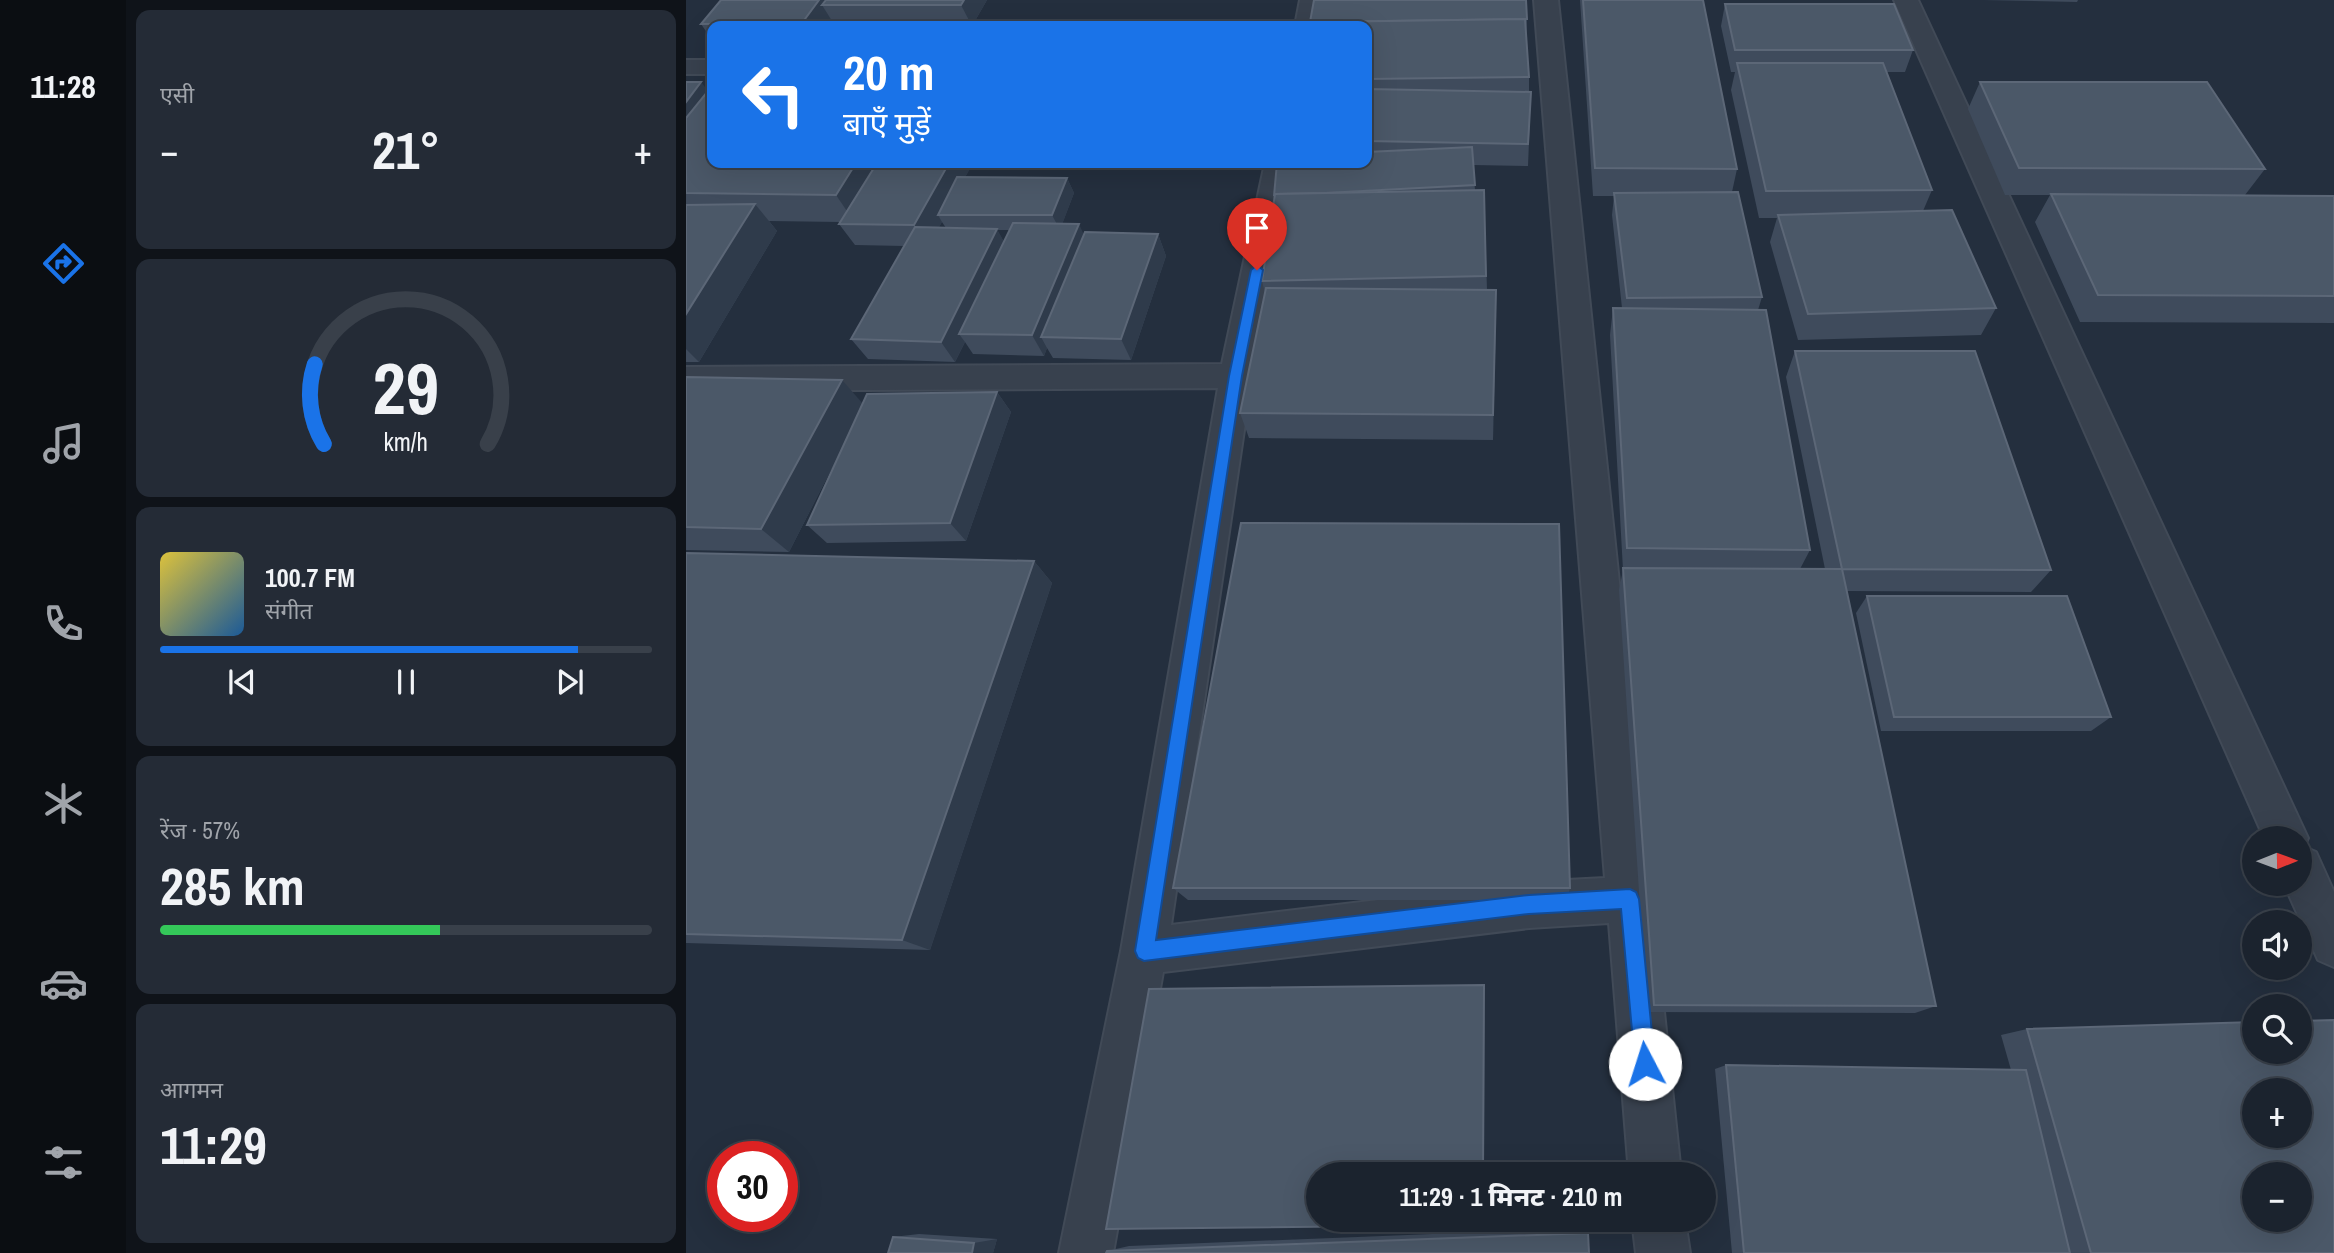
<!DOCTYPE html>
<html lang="hi">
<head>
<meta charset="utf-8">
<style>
	body { margin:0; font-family:"Archivo Narrow","Noto Sans Devanagari",sans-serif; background:#242b36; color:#f1f3f6; height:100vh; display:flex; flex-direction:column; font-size:26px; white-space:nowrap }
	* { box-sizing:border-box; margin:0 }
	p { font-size:23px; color:#a0a4aa }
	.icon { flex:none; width:38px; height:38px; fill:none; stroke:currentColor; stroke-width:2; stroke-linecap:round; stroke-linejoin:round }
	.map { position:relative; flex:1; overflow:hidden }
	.side { display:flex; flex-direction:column; gap:10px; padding:10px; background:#0f1319; width:560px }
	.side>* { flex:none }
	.banner { position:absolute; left:21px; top:21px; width:665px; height:147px; border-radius:14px; box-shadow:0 7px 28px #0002,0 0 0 2px #39404a; background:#1a73e8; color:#fff; overflow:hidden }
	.needle { width:46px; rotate:89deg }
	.controls { position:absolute; left:1556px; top:826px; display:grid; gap:14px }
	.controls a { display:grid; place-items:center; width:70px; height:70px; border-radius:50%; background:#1b232e; box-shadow:0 7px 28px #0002,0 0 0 2px #39404a; font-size:35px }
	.speed { position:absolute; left:21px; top:1141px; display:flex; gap:14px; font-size:35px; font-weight:700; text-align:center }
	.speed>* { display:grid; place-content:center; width:91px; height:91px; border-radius:50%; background:#1b232e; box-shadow:0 7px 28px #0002,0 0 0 2px #39404a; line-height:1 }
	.speed .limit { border:10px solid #d22; background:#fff; color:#111 }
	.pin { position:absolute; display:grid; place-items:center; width:60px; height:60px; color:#fff; margin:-72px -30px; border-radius:50% 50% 50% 0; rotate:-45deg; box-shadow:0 0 7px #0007 }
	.pin .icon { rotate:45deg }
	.me { position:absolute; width:77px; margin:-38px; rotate:355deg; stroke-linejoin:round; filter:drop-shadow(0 0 5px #0008) }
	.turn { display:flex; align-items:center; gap:24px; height:147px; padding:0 21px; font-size:32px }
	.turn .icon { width:91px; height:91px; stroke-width:2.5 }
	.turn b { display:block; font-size:49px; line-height:60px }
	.big { font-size:52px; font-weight:800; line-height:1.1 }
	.side .card { flex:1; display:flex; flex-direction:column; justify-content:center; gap:10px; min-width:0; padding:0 24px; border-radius:14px; background:#242b36 }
	.side .dial { align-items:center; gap:0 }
	.dial svg { height:182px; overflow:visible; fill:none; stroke:#39404a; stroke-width:7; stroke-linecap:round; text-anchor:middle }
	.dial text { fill:#f1f3f6; stroke:none }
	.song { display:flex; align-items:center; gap:21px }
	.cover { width:84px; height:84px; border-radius:10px; background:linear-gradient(135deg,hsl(50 70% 55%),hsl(210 70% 35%)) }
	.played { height:7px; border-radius:4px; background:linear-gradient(90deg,#1a73e8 85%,#39404a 85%) }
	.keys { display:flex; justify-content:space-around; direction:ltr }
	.heat { display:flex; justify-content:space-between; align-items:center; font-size:38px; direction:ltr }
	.charge { height:10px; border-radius:5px; background:linear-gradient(90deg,#34c759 57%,#39404a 0) }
	.trip { position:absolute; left:620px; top:1162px; width:410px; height:70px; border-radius:35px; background:#1b232e; box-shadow:0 7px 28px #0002,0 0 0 2px #39404a; font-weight:800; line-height:70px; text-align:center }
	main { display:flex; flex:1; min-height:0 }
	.menu { display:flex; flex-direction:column; width:126px; justify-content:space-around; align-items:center; background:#0b0e12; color:#a0a4aa }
	.menu .icon { width:49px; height:49px }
	.menu .current { color:#1a73e8 }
	.menu b { font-size:32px; color:#f1f3f6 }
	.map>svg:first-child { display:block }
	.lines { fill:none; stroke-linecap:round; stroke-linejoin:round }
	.street-casing { stroke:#414a57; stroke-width:4 }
	.street { fill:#38414e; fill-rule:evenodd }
	.wall { fill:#3f4b5c; fill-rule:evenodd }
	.shaded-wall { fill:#2f3b4b }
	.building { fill:#4b5868; stroke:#5c6777; stroke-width:2; fill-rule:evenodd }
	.route { fill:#1a73e8; stroke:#114b97; stroke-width:2 }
</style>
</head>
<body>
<main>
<nav class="menu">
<b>11:28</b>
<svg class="icon current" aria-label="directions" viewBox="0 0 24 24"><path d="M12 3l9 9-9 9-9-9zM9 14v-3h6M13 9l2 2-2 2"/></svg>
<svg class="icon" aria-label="music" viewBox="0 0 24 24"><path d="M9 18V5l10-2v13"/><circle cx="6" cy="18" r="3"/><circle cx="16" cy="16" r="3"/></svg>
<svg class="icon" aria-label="phone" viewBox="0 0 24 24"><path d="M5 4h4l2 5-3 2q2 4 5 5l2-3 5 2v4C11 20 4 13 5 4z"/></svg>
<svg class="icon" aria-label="climate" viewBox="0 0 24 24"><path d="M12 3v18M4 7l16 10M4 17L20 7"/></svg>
<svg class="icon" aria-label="car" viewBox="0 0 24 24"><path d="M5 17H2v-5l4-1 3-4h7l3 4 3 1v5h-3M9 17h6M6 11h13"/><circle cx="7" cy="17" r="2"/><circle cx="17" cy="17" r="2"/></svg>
<svg class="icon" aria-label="filters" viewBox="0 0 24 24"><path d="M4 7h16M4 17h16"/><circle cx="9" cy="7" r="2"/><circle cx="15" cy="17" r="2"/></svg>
</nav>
<section class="side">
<div class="card"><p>एसी</p>
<div class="heat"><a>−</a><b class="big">21°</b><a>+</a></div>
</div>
<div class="card dial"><svg viewBox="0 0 100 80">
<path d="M14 69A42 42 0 1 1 86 69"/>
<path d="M14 69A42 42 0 0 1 10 34" stroke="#1a73e8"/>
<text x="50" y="56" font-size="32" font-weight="700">29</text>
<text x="50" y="72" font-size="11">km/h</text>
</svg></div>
<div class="card">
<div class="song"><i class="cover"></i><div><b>100.7 FM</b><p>संगीत</p></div></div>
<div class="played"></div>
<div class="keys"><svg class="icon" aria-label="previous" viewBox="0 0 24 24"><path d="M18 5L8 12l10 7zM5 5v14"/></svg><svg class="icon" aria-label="pause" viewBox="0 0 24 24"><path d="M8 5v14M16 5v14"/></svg><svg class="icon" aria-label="next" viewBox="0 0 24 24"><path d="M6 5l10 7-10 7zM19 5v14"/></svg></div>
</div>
<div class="card"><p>रेंज · 57%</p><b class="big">285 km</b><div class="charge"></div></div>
<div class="card"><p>आगमन</p><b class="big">11:29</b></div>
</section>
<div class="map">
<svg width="1648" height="1253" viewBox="0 0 1648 1253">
	<rect width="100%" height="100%" fill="#242f3e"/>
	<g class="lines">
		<defs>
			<g id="street">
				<path d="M614,0H638L633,26H609Z"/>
				<path d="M848,0H872L995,1174H943L923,923L843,928L477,972L427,1253H373L435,951L532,388L0,391V367L536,364L579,163H606L566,376L485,925L843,882L919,878Z"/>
				<path d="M1208,0H1232L1615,823L1622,838L1618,847L1630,852L1648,892V967L1632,960L1598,884H1614V838H1578Z"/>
				<rect x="0" y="60" width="26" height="14"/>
				<path d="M946,1220H999L1004,1253H950Z"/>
			</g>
		</defs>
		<!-- street casing -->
		<use href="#street" class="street-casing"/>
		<!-- street -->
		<use href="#street" class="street"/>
	</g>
	<!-- wall -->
	<g class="wall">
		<path d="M35,0H301L286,26H149L146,21L143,26H26V40L15,24Z"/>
		<path d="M894,0H1017L1051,169L1046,192L1076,297L1072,310L1124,550L1114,569H1139L1100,377L1109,351L1365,570L1345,592L1161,591L1250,1006L1229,1013L961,1012L933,590L937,570L924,335L927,308H936L926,215L928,196H907Z"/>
		<path d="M1297,0H1392L1391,2Z"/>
		<path d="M1039,4L1227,50L1219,72H1201L1246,190L1237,211L1310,308L1295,335L1112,340L1084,242L1091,218H1073L1045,90L1049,72H1045L1035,26Z"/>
		<path d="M841,19L840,41L843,77V92H845L842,166L787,165L789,190H798L801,290L810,316L807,440L563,438L554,413L579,293L576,281L681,163V26H625L624,22Z"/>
		<path d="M0,82L26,163H287L279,177L381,178L388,193L376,224L398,234H472L480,256L445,360L367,358L361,348L358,356L287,354L279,342L269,362L182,359L165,339L218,246L169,245L153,224L154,222L83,221L91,231L13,362H0ZM256,222L260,228H252ZM311,230H324L318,242Z"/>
		<path d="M1294,82L1579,169L1559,195L1648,196V323L1394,322L1349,222L1364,195H1319L1282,109Z"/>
		<path d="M0,377L176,403L311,392L325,412L280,541L141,543L121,525L154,452L103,552L0,550Z"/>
		<path d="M0,553L348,561L366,583L244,950L0,943Z"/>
		<path d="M1181,596L1425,717L1405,731H1195L1170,613Z"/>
		<path d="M487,888H884L881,900H502Z"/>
		<path d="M1341,1029L1648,1253H1046L1029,1069L1040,1065L1325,1070L1315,1035Z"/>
		<path d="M898,1228L902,1233L421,1251L443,1246Z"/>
		<path d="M233,1234L311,1239L307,1253H202L207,1237Z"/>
	</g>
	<!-- shaded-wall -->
	<g class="shaded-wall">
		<path d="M133,0H160L136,5L146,21L143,26H118L116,23Z"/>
		<path d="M278,0H301L286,26L275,5Z"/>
		<path d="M15,82L26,96L0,149V102Z"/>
		<path d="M170,163H205L169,223L150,195Z"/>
		<path d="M263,163H287L259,215H252L256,222L242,247L228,225Z"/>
		<path d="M381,178L388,193L374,230L366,215Z"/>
		<path d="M69,204L91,231L13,362L0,349V314Z"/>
		<path d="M393,224L403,246L355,337L361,348L358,356L346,335Z"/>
		<path d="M311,229L323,251L273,334L279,342L269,362L255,342Z"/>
		<path d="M472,234L480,256L445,360L435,339Z"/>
		<path d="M810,290V316L807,440V415Z"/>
		<path d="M156,380L178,405L103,552L75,529Z"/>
		<path d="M311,392L325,412L280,541L264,523Z"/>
		<path d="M348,561L366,583L244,950L216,940Z"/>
		<path d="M798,985L799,993L798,1174H797Z"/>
		<path d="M311,1239L307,1253H286L288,1243Z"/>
	</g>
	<!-- building -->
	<g class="building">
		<path d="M35,0H133L116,23L15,24Z"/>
		<path d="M140,0H278L275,5H136Z"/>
		<path d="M628,0H840L841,19L624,22Z"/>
		<path d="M897,0H1017L1051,169L909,168Z"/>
		<path d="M1039,4H1208L1227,50H1049Z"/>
		<path d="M839,19L843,77L681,79V26H632L633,22Z"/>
		<path d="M1051,63H1197L1246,190L1080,191Z"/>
		<path d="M0,82H15L0,102Z"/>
		<path d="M1294,82H1521L1579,169L1333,168Z"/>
		<path d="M26,86V163H170L150,195L0,193V118Z"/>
		<path d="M681,89L845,92L842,144L681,141Z"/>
		<path d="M786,147L789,185L639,193L589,194L588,196L591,163H681V152Z"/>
		<path d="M191,163H263L228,225L153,224Z"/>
		<path d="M271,177L381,178L366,215H252Z"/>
		<path d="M798,190L800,276L576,281L589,194Z"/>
		<path d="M1052,192L1076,297L941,298L928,193Z"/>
		<path d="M1365,194L1648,196V296L1412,295Z"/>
		<path d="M69,204L0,314V205Z"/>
		<path d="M1266,210L1310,308L1122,314L1092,215Z"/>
		<path d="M327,223L393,224L346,335L273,334Z"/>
		<path d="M229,227L311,229L255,342L165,339Z"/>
		<path d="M399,232L472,234L435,339L355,337Z"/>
		<path d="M580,288L810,290L807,415L554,413Z"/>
		<path d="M927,308L1080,310L1124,550L941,548Z"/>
		<path d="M1109,351H1289L1365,570L1156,569L1250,1006L968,1005L937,568L1156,569Z"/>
		<path d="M0,377L156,380L75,529L0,527Z"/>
		<path d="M311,392L264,523L121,525L181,394Z"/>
		<path d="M555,523L873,524L884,888H487Z"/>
		<path d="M0,553L348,561L216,940L0,934Z"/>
		<path d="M1181,596H1381L1425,717H1208Z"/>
		<path d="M798,985L797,1174H632V1220H797V1225L420,1229L463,989Z"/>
		<path d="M1648,1020V1253H1405L1341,1029L1568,1022V1052H1614V1021ZM1568,1090H1614V1136H1568ZM1568,1174H1614V1220H1568Z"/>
		<path d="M1040,1065L1340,1070L1384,1253H1058Z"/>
		<path d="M902,1233L903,1253H420L421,1251Z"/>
		<path d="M207,1237L288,1243L286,1253H202Z"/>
	</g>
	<!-- route -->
	<path class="route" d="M571,265L577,270L556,376L470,940L843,895L944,889L950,892L953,899L969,1064L966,1071L959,1074L952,1071L949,1064L935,909L843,914L458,961L452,958L449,951L543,376L565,270Z"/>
</svg>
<div class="controls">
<a><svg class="needle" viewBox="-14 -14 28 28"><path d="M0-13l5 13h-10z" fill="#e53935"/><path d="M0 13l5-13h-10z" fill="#a0a4aa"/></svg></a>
<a><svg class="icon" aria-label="sound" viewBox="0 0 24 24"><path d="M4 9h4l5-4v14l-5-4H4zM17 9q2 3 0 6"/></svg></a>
<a><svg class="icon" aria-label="search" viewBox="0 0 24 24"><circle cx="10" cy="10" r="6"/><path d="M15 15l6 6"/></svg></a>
<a>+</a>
<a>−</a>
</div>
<div class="speed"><div class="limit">30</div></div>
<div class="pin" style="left:571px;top:270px;background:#d93025"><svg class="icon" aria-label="arrive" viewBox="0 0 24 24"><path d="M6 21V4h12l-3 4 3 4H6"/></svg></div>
<svg class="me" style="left:959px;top:1064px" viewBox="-20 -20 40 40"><circle r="19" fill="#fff"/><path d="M0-13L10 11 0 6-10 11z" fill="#1a73e8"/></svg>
<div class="trip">11:29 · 1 मिनट · 210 m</div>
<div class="banner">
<div class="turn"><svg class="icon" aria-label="left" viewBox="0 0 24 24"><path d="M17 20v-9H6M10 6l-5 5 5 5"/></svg><div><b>20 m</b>बाएँ मुड़ें</div></div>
</div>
</div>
</main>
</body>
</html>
